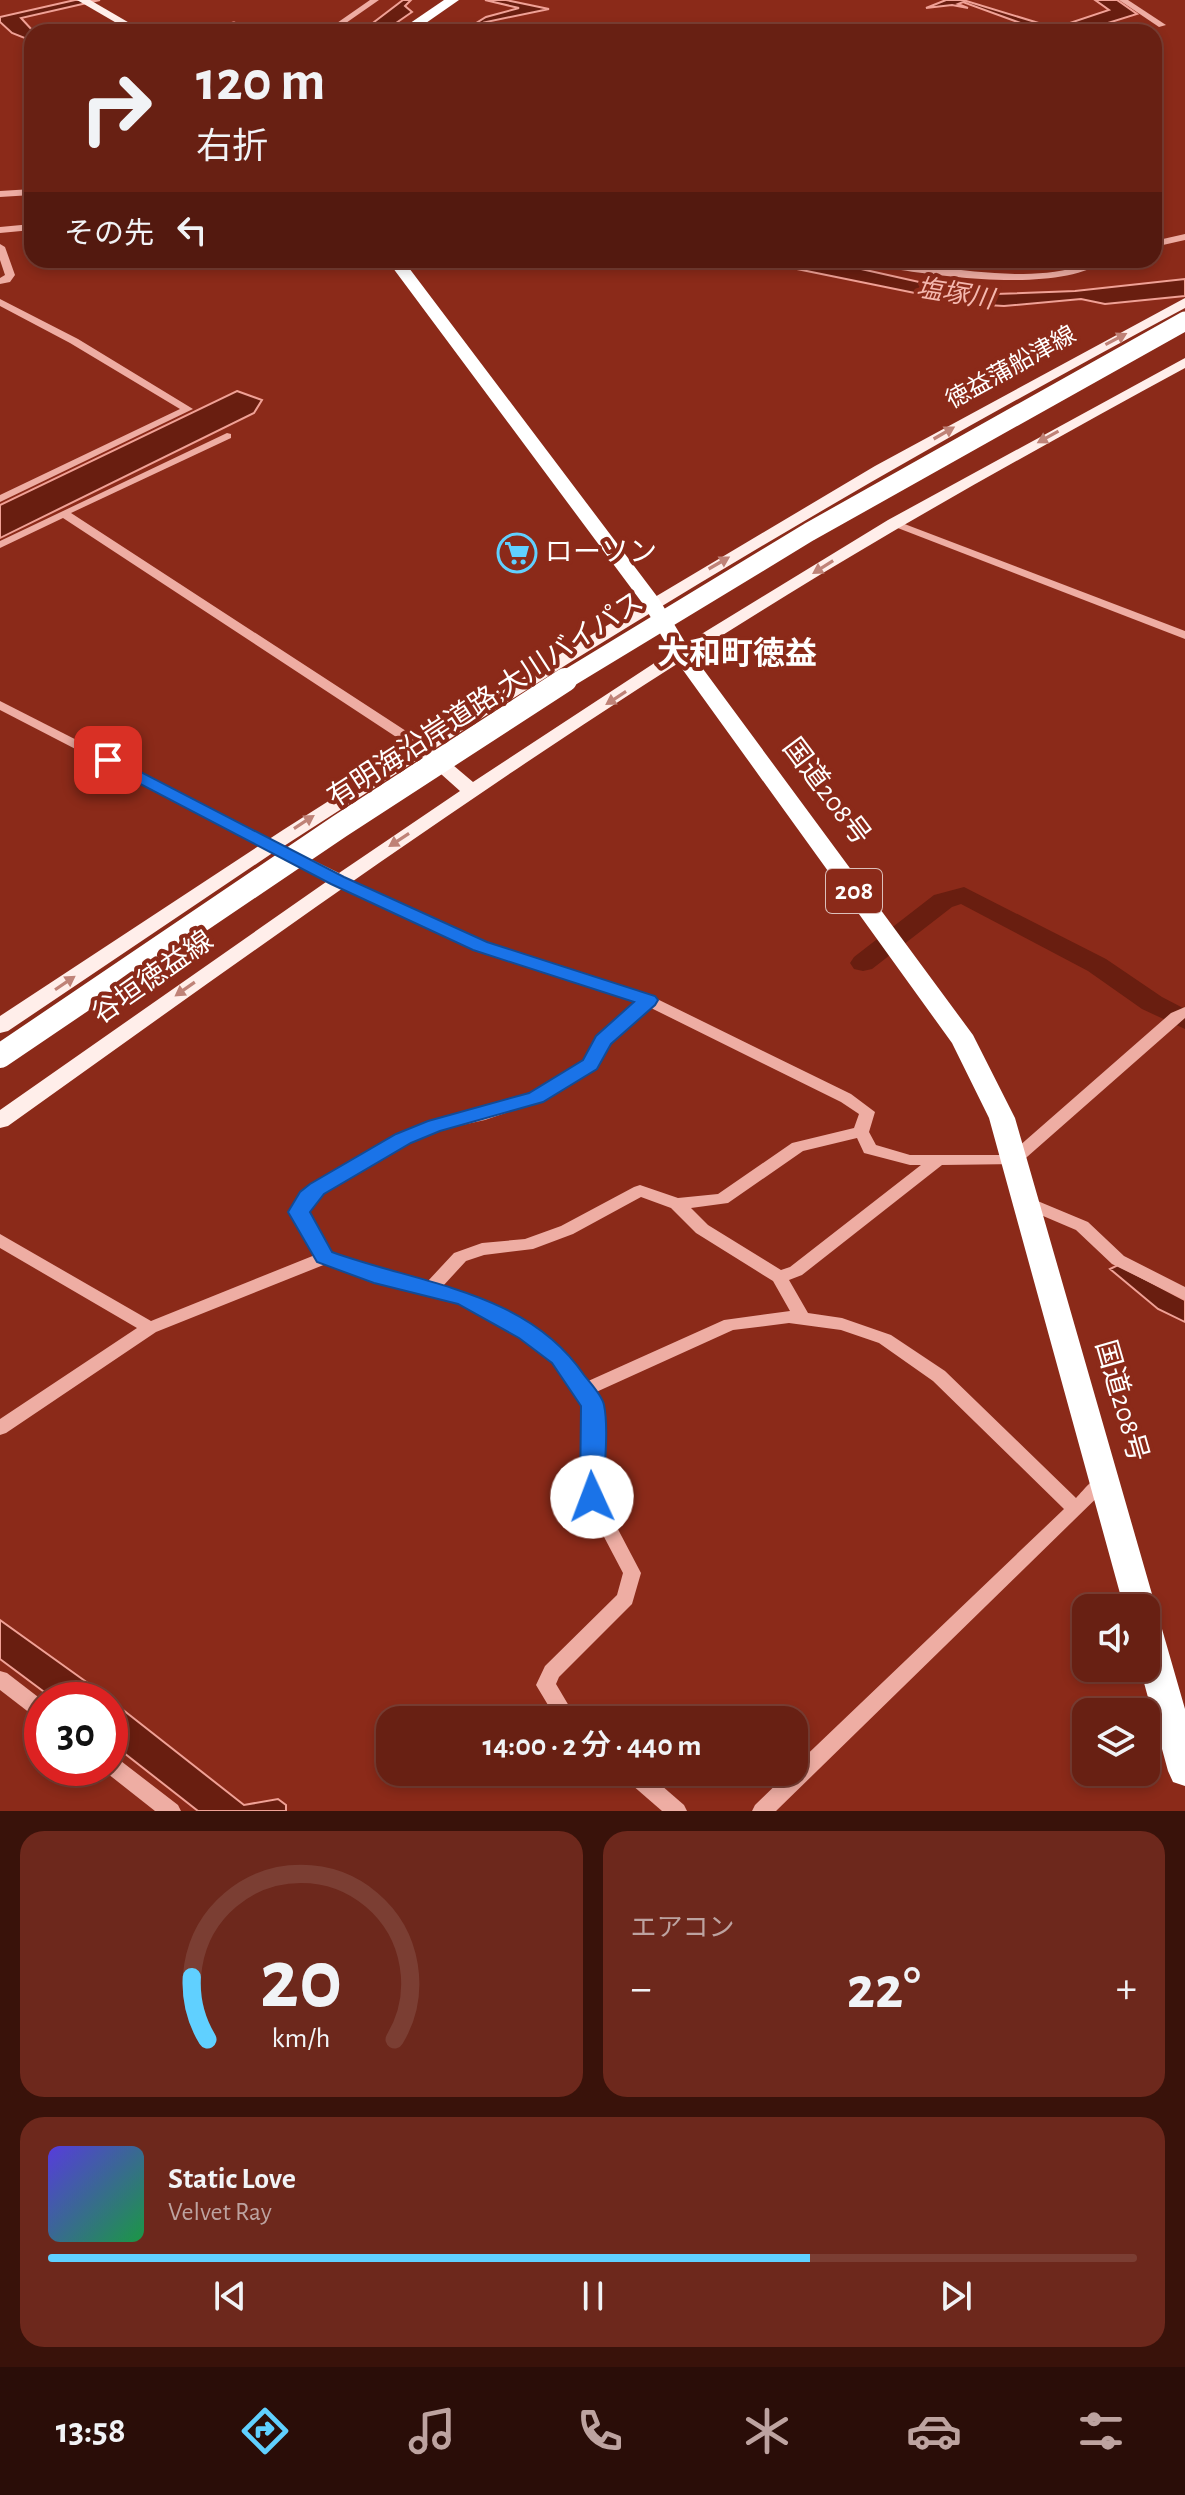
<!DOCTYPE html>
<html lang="ja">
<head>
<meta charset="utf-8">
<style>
	body { margin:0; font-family:"Alegreya Sans","Noto Sans JP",sans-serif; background:#6d281c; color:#f1f3f6; height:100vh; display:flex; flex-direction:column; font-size:30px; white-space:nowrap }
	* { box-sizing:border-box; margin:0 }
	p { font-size:26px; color:#bda3a0 }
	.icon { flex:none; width:44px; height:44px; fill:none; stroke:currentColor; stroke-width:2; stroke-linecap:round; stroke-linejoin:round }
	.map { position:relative; height:1811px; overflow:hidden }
	.panel { display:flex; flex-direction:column; gap:20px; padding:20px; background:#39120a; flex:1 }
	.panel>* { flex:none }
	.guide { position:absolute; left:24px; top:24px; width:1138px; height:244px; border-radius:24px; box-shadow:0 4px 12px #0003,0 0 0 2px #7b3e33; background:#682013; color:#f1f3f6; overflow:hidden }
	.tools { position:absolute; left:1072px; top:1594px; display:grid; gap:16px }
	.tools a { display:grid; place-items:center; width:88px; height:88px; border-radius:16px; background:#682013; box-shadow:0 4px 12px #0003,0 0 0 2px #7b3e33; font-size:40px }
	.speed { position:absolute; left:24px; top:1682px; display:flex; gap:16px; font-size:40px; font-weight:700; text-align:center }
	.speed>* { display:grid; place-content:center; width:104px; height:104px; border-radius:50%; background:#682013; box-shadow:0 4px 12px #0003,0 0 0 2px #7b3e33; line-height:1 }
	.speed .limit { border:12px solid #d22; background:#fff; color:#111 }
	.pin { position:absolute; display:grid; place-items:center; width:68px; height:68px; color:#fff; margin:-34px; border-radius:16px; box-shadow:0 4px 12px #0006 }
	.me { position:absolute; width:88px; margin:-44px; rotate:358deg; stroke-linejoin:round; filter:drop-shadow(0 0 6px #0008) }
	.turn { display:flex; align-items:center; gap:28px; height:168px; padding:0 40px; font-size:36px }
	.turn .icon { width:104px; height:104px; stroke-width:2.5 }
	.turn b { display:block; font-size:56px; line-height:68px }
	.then { display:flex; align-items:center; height:76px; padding:0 40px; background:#0003; gap:16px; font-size:30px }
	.big { font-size:60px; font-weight:600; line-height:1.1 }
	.panel .tile { flex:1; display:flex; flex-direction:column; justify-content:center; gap:12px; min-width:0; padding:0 28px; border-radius:24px; background:#6d281c }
	.panel .dial { align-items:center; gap:0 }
	.dial svg { height:208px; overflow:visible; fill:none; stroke:#7b3e33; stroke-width:7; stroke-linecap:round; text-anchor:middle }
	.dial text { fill:#f1f3f6; stroke:none }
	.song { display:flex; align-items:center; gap:24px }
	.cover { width:96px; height:96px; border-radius:12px; background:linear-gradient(135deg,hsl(250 70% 55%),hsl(140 70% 35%)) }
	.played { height:8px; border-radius:4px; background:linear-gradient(90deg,#60d0ff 70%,#7b3e33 70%) }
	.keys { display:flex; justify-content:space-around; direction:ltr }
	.heat { display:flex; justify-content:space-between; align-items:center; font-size:44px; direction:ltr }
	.panel .tiles { flex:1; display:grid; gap:20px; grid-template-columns:1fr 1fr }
	.tile:last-child { grid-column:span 2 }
	.trip { position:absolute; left:376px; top:1706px; width:432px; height:80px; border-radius:24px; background:#682013; box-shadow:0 4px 12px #0003,0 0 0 2px #7b3e33; font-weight:600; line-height:80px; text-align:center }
	.dock { display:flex; height:128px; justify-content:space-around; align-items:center; background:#2a0d08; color:#bda3a0 }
	.dock .icon { width:56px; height:56px }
	.dock .current { color:#60d0ff }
	.dock b { font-size:36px; color:#f1f3f6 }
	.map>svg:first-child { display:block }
	.water { fill:#691e10; stroke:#f0a196; stroke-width:2 }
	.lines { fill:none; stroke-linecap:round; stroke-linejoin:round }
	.stream { stroke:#f0a196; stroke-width:5 }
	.canal { fill:#691e10; fill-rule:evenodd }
	.minor { fill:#eeada3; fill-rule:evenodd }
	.major { fill:#ffeeea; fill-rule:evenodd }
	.highway { fill:#fff; fill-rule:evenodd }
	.highway-bridge-far1 { stroke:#fff; stroke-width:19 }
	.highway-bridge { stroke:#fff; stroke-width:24 }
	.oneway { fill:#bf8277 }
	.route { fill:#1a73e8; stroke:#114b97; stroke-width:2 }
	.labels { text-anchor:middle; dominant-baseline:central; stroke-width:8; stroke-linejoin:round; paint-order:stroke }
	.far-street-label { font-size:24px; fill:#fff; stroke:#8b2a19 }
	.far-water-label { font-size:26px; font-style:italic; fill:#f5b8af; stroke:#8b2a19 }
	.shield { fill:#8b2a19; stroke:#dcbfba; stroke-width:2 }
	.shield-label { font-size:26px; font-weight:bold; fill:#fff }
	.poi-label { font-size:28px; fill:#fff; stroke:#8b2a19; text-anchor:start }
	.street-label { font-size:28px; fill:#fff; stroke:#8b2a19 }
	.quarter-label { font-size:32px; font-weight:bold; fill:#fff; stroke:#8b2a19 }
</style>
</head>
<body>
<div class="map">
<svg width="1185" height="1811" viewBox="0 0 1185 1811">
	<rect width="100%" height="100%" fill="#8b2a19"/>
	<!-- water -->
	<g class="water">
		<path d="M75,0H100L21,18L34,32L32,41L12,33L0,22V17Z"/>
		<path d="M403,0H411L405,6L412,12L383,32H361Z"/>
		<path d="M485,0H506L549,9L486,22L509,32H480L481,28L473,25L486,17L519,8Z"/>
		<path d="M946,0H963L1055,28L1109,10L1095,0H1117L1137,14L1079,32H1045L963,2L958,4L968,8L952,5L926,8Z"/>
		<path d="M737,260H821L937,286H989L995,294L1075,291L1185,279V296L1105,304L1081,299L1004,306L969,304L787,267Z"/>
		<path d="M237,391L262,400L254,413L0,538V505Z"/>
		<path d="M1118,1265L1185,1300V1322L1158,1309L1110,1269Z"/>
		<path d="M0,1620L99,1691L244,1805L278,1799L286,1805V1811H198L110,1742V1700H55L0,1659Z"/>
	</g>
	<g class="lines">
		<!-- stream -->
		<path class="stream" d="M200,32L234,24"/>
		<!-- canal -->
		<path class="canal" d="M964,887L1106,959L1162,997L1185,1009V1029L1142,1009L1088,971L961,904L952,907L872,969L863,971L854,969L850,963L854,957L934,895Z"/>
		<!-- minor -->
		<g class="minor">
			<path d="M370,0H379L333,32H324Z"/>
			<path d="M1119,0H1128L1166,25L1159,27Z"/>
			<path d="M32,189V195L0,197V191Z"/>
			<path d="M32,224V230L0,233V227Z"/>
			<path d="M1185,234V240L1154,247V241Z"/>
			<path d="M0,244L5,247L15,275L10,282L0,284V278L5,275L0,260Z"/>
			<path d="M853,260C907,260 961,273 1015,274C1035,274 1058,273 1077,267C1088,264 1095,260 1107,260C1061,292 954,278 901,270C886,267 866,267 853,260Z"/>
			<path d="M0,299L78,339L193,409L0,502V495L180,409L70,343L0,306Z"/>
			<path d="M227,433L231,434V438L71,513L426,744L427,747L426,750H416L63,518L0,548V541Z"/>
			<path d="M894,520L1185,631V639L890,525V521Z"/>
			<path d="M0,701L275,841L277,844L275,847H265L0,710Z"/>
			<path d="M338,876L485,943L653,997L851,1094L875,1112L869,1132L876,1145L910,1155H1009L1171,1013L1185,1007V1018L1019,1164L942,1165L802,1275L789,1280L808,1313L842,1318L891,1335L945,1371L1076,1498C1086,1488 1097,1471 1111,1476L1114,1481L776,1811H752L755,1805L789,1772H794V1767L1064,1509L933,1381L879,1343L841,1330L789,1323L733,1330L594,1393L601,1404V1497L641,1573L632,1604L559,1677L556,1684L569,1706L581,1720H557L536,1685L545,1666L617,1595L623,1573L583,1497V1405L554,1362L521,1336L460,1303L374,1281L326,1264L156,1332L6,1433L0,1435V1419L137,1328L0,1248V1234L151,1321L315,1255L291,1212L301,1193L311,1185L397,1134L429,1122L477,1111L531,1093L584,1061L598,1037L637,1002L475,949L333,883L331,880L333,877ZM649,1007L841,1102L859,1114L854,1128L792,1143L718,1194L678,1198L640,1185L634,1187L561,1226L525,1239L482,1243L454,1253L427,1282L378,1270L331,1253L307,1212L313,1201L323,1193L409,1142L439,1130L485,1120L541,1101L595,1067L609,1043ZM857,1138L864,1153L910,1165H921L790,1267L781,1270L708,1225L691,1208L728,1203L803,1151ZM641,1197L671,1208L696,1233L773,1281L790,1311L724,1320L586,1382C580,1372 573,1359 564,1351C534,1323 483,1297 443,1286L466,1261L484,1255L533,1249L573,1234Z"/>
			<path d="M1028,1197L1088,1222L1124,1256L1185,1287V1300L1112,1264L1076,1230L1022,1207L1020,1203L1022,1199Z"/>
			<path d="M0,1671L7,1673L42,1700V1719L35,1717L0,1690Z"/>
			<path d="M110,1755L117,1758L178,1805L181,1811H155L103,1770L102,1768H110Z"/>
			<path d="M621,1772H646L684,1805L687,1811H662L624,1778Z"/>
		</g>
		<!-- major -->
		<g class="major">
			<path d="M77,0H90L145,32H132Z"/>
			<path d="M1185,298V308C929,445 678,591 434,749L473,782L659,660L888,520L1185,358V368C1051,441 917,515 787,595C519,759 264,943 8,1126L0,1128V1110L326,882L274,852L8,1031L0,1033V1016L283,830L576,644L875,466ZM422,757L460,791L339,873L284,846Z"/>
		</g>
		<!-- highway -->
		<g class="highway">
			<path d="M444,0H459L413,32H397Z"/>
			<path d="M387,260H403L659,599L692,654L973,1035L1015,1118L1156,1608L1152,1617L1158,1619L1162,1629L1185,1709V1786L1173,1782L1168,1771L1140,1668H1146V1608H1124L989,1118L952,1043L675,659L643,604Z"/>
		</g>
		<!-- highway-bridge-far1 -->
		<path class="highway-bridge-far1" d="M562,682L809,532L1185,321"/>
		<!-- highway-bridge -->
		<path class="highway-bridge" d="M0,1056L340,826L565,680"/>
	</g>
	<!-- one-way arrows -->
	<defs><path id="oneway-solid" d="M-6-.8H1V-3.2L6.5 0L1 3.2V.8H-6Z" transform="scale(2)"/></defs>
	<g class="oneway">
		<use href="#oneway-solid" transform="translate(1116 339) rotate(-28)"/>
		<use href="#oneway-solid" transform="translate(944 433) rotate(-30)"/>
		<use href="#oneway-solid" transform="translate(1048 437) rotate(151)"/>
		<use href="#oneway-solid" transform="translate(719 563) rotate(-30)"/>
		<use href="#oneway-solid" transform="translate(823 567) rotate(148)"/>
		<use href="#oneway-solid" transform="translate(616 698) rotate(147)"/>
		<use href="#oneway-solid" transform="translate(304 822) rotate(-33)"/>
		<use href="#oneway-solid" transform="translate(399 840) rotate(147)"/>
		<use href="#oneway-solid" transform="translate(65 983) rotate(-34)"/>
		<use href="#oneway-solid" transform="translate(185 989) rotate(145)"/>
	</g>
	<!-- route -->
	<path class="route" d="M108,755L344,877L487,942L655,996L658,1000L655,1005L611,1044L597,1069L543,1102L440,1131L411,1143L324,1194L310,1212L332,1252C420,1284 527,1291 584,1375C590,1383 602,1395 604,1405C609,1428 604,1472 603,1497L600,1504L592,1506L583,1504L580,1497L581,1406L552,1363L519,1338L458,1304L374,1283L317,1262L288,1212L300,1192L310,1184L396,1134L428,1121L529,1093L583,1060L596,1036L634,1002L473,950L331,884L102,764L100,760L102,757Z"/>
	<!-- icons -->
	<defs>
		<symbol id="supermarket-ring" viewBox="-11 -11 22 22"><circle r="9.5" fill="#8b2a19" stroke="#60d0ff" stroke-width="1.5"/><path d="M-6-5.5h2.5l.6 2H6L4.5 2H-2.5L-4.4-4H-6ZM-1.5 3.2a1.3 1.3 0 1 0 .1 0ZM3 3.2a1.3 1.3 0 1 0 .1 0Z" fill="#60d0ff"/></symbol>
	</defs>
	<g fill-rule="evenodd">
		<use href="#supermarket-ring" x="495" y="531" width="44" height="44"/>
	</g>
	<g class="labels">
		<!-- far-street labels -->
		<g class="far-street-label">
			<text transform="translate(1011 368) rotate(-29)">徳益蒲船津線</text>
		</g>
		<!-- far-water labels -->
		<g class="far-water-label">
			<text transform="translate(955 294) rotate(9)">塩塚川</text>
		</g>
		<!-- shield labels -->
		<rect class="shield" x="826" y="869" width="56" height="44" rx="6"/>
		<g class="shield-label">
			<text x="854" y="891">208</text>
		</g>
		<!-- poi labels -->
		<g class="poi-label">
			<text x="545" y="553">ローソン</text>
		</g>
		<!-- street labels -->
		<g class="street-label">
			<text transform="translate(486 700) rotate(-33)">有明海沿岸道路;大川バイパス</text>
			<text transform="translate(826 792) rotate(53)">国道208号</text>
			<text transform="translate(153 978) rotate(-35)">谷垣徳益線</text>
			<text transform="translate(1121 1401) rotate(74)">国道208号</text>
		</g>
		<!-- quarter labels -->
		<g class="quarter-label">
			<text x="737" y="654">大和町徳益</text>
		</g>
	</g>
</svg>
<div class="tools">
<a><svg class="icon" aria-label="sound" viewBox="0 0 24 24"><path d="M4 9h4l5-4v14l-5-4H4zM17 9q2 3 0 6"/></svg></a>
<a><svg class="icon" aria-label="layers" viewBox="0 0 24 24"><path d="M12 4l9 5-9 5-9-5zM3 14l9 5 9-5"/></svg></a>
</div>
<div class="speed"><div class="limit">30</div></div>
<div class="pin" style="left:108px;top:760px;background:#d93025"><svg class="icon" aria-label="arrive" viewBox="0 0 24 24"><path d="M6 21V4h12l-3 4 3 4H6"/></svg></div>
<svg class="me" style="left:592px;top:1497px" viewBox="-20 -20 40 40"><circle r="19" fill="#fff"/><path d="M0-13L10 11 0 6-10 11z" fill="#1a73e8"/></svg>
<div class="trip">14:00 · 2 分 · 440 m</div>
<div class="guide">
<div class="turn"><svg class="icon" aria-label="right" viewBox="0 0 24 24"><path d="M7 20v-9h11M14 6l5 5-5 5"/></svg><div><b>120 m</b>右折</div></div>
<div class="then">その先<svg class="icon" aria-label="left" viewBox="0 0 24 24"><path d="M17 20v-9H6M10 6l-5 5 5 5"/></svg></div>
</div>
</div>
<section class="panel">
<div class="tiles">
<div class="tile dial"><svg viewBox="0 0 100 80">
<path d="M14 69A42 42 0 1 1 86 69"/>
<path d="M14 69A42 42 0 0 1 8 45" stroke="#60d0ff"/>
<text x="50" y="56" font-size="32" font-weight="700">20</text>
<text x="50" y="72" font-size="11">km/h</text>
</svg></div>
<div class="tile"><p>エアコン</p>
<div class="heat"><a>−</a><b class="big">22°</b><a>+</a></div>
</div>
<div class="tile">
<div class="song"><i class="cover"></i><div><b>Static Love</b><p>Velvet Ray</p></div></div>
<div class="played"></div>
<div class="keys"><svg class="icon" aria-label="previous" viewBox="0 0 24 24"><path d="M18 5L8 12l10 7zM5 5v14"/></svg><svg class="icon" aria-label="pause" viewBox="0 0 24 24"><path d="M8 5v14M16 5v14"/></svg><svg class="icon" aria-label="next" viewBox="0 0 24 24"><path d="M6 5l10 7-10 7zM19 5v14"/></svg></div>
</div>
</div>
</section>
<nav class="dock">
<b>13:58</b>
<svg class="icon current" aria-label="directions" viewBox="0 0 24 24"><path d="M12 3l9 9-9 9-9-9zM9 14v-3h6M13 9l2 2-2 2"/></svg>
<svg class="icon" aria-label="music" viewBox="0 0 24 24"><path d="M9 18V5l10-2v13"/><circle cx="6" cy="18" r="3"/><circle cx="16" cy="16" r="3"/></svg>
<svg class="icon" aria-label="phone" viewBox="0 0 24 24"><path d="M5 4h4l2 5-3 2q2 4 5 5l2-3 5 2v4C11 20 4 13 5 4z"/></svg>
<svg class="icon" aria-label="climate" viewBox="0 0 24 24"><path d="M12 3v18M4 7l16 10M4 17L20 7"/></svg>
<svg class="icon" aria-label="car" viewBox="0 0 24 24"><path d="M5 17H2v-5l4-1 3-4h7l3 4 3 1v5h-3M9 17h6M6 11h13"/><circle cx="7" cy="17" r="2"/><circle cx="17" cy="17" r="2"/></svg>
<svg class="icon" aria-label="filters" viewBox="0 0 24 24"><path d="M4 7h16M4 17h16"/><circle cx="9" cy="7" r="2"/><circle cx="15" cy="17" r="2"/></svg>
</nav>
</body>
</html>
